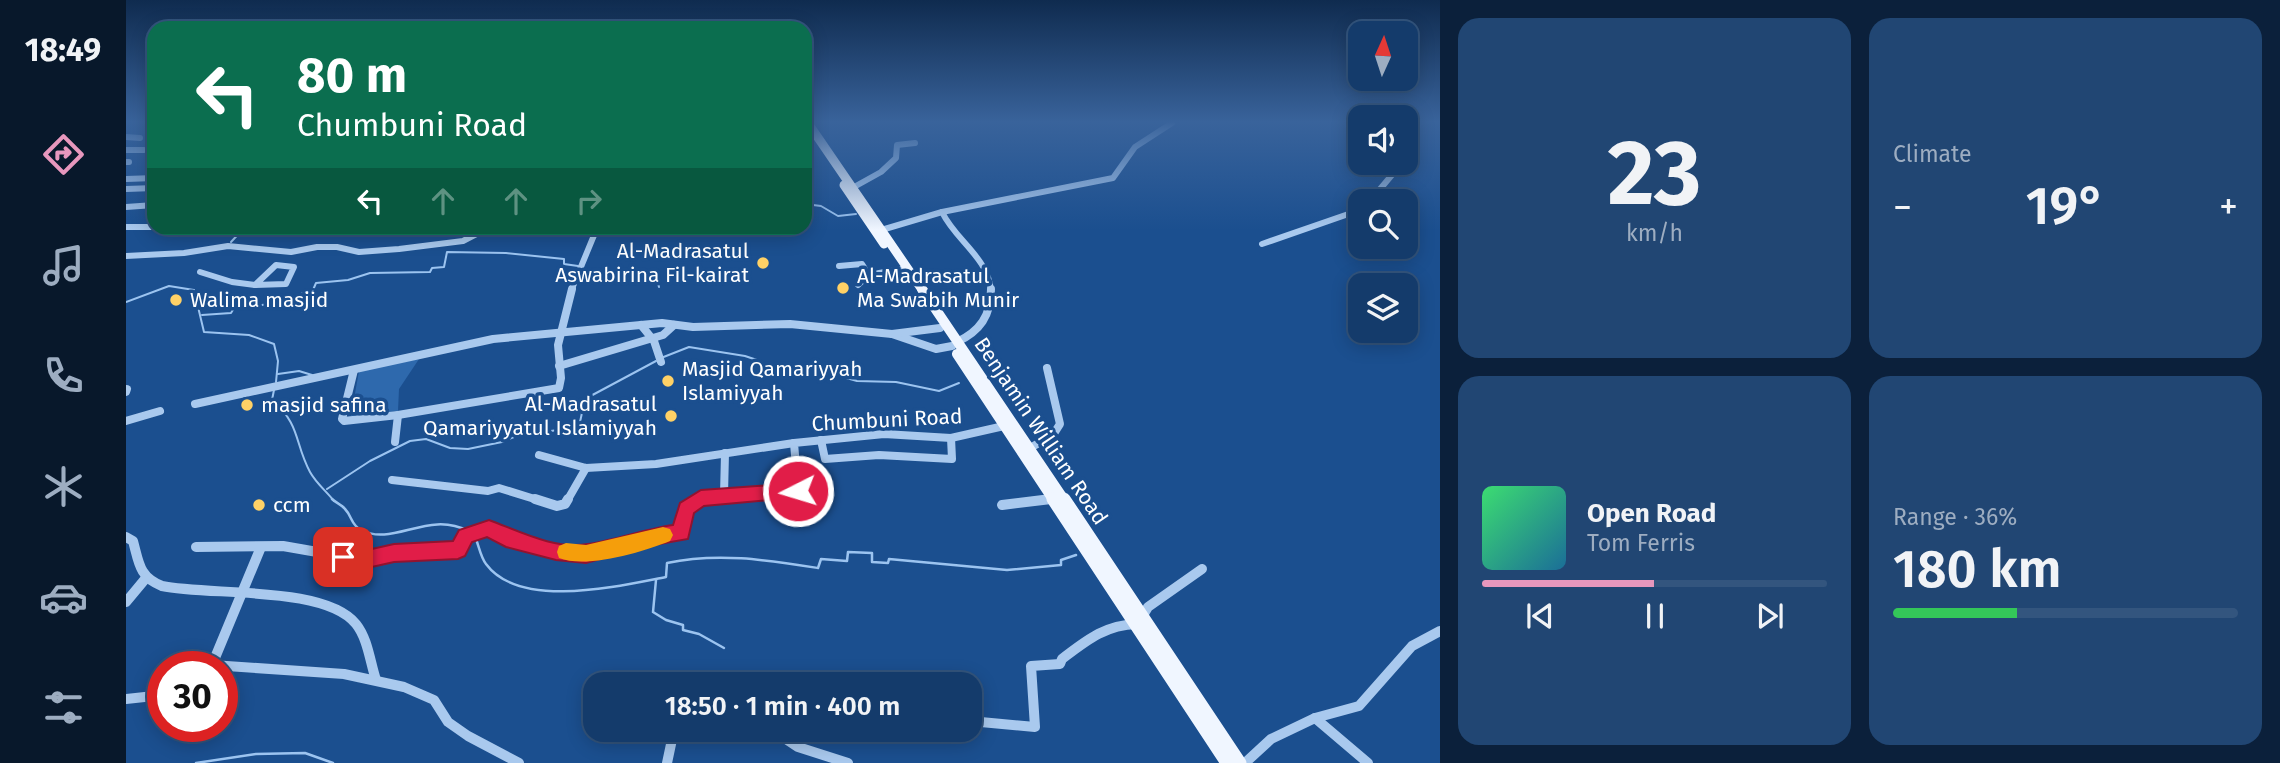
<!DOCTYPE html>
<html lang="en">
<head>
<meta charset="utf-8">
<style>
	body { margin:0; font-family:"Fira Sans",sans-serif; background:#214673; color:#f1f3f6; height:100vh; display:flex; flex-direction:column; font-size:26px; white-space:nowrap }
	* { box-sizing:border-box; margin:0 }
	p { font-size:23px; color:#9dadc1 }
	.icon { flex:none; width:38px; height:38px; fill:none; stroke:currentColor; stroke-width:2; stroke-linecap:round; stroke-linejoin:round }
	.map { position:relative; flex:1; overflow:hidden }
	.side { display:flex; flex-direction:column; gap:18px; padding:18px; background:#0b203b; width:840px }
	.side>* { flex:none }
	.top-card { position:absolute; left:21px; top:21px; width:665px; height:214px; border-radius:21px; box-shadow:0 4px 18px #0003,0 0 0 2px #33557e; background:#0b6e4f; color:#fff; overflow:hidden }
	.needle { width:46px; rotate:3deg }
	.buttons { position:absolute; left:1222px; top:21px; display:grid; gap:14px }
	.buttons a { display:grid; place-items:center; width:70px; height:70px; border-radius:14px; background:#143b6b; box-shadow:0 4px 18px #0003,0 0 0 2px #33557e; font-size:35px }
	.speed { position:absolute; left:21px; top:651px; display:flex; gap:14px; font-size:35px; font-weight:700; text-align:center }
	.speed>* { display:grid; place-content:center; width:91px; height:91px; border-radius:50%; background:#143b6b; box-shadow:0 4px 18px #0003,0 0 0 2px #33557e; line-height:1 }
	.speed .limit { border:10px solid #d22; background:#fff; color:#111 }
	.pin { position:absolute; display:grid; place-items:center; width:60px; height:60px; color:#fff; margin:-30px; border-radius:14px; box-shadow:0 4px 10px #0006 }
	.me { position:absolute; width:77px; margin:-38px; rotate:265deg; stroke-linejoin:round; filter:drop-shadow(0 0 5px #0008) }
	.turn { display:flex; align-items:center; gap:24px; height:147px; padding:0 35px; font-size:32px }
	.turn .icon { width:91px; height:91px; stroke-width:2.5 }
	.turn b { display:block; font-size:49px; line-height:60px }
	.lanes { display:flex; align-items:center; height:66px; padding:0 35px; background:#0003; justify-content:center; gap:35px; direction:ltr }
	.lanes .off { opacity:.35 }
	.big { font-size:52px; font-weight:600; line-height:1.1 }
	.side .tile { flex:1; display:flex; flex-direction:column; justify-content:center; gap:10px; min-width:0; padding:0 24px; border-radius:21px; background:#214673 }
	.side .dial { align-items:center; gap:0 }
	.dial b { font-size:91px; line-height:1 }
	.song { display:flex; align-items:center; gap:21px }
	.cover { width:84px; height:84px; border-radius:10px; background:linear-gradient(135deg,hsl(140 70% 55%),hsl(200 70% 35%)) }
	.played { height:7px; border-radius:4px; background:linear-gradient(90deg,#e797bd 50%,#33557e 50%) }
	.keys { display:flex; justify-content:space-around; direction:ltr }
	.heat { display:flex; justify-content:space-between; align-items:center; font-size:38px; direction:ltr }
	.charge { height:10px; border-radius:5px; background:linear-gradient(90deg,#34c759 36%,#33557e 0) }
	.side .tiles { flex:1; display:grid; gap:18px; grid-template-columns:repeat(2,1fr) }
	.trip { position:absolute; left:457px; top:672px; width:399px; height:70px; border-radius:21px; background:#143b6b; box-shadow:0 4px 18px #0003,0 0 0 2px #33557e; font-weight:600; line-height:70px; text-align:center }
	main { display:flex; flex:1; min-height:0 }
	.menu { display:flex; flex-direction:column; width:126px; justify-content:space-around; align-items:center; background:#08182b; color:#9dadc1 }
	.menu .icon { width:49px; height:49px }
	.menu .current { color:#e797bd }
	.menu b { font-size:32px; color:#f1f3f6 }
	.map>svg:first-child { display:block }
	.green { fill:#2e69ad }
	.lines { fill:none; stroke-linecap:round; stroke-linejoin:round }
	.stream-far1 { stroke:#9cc4f0; stroke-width:2 }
	.stream { stroke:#9cc4f0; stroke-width:2.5 }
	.minor-far2 { stroke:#a9c9ee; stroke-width:6 }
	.minor-far1 { stroke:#a9c9ee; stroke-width:8 }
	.minor { stroke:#a9c9ee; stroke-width:10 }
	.major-far2 { stroke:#f0f6ff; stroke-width:9 }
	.major-far1 { stroke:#f0f6ff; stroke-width:10 }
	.major { stroke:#f0f6ff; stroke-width:13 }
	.route { fill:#e11d48; stroke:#92132f; stroke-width:2 }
	.slow { fill:#f59e0b }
	.poi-dot { fill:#ffd166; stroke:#1b4f8f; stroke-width:2.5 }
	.labels { text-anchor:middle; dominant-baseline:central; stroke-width:7; stroke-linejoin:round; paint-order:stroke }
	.poi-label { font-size:21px; fill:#fff; stroke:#1b4f8f; text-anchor:start }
	.street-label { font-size:21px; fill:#fff; stroke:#1b4f8f }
</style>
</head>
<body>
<main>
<nav class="menu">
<b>18:49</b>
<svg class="icon current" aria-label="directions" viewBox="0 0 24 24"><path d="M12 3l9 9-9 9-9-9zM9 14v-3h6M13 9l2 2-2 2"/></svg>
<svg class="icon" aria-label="music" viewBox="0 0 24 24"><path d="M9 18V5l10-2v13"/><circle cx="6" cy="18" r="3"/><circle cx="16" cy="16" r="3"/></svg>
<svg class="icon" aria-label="phone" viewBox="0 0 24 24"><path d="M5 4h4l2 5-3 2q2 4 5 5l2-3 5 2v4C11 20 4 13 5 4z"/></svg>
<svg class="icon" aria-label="climate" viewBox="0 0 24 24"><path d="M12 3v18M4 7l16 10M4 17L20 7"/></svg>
<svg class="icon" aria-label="car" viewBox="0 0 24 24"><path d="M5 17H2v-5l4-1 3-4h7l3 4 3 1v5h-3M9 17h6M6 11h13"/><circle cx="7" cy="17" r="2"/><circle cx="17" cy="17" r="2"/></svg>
<svg class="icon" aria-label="filters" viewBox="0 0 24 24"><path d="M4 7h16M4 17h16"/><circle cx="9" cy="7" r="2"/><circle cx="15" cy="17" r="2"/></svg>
</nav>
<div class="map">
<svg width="1314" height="763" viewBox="0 0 1314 763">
	<rect width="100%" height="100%" fill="#1b4f8f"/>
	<!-- green -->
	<path class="green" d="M293,359L273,389L272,411L225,416L233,371Z"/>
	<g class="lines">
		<!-- stream-far1 -->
		<g class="stream-far1">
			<path d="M679,204L695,206L712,216L730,214"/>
			<path d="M105,242L118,228"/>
			<path d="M455,274L473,273L532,284L533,287"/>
			<path d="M0,302L43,286L68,290L78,332L123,335L148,344L152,361L150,382"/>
			<path d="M76,315L105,313L108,308L145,304L187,290L190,283L222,280L244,273L304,272L306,268L318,267L321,252L380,253L438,259V264L452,266"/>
			<path d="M535,358L563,347L619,356L634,361L642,369L659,373L692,370L731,381L770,382L813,391L833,383"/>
			<path d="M152,374L173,371L186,375"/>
			<path d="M148,390L146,400C175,425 168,442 184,472C190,483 200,491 208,501"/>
			<path d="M201,489L244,461L284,441L300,439L324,448L342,449L376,442L393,435L448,428L454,422L459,399L530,361"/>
		</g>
		<!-- stream -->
		<g class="stream">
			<path d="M206,499C209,502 216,505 219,509C226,516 225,525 235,530C267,547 302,510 342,531"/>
			<path d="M350,539C353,547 355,558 360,564C394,610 493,586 540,577L541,563C592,552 641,560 692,568L695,559L721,561L722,552L746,553V562L762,563L763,559L881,570L935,565V560L950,555"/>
			<path d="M530,580L527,612L540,620L557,625V630L573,634L598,648"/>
			<path d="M70,763L130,754L179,753L207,763"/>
		</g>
		<!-- minor-far2 -->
		<g class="minor-far2">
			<path d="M0,137L14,138"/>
			<path d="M0,150H18"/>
			<path d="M0,162H3"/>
			<path d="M0,179L28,178"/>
			<path d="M728,187L755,172L770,158L771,145L789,143"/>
			<path d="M0,189L28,188"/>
			<path d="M1244,201L1276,163"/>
			<path d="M0,207L28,205"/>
			<path d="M0,227H28"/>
			<path d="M752,231L816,212"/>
			<path d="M1136,244L1234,210"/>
			<path d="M0,256L58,253L102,246L165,252L191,247H211L233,252L273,249L337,241L362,228"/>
			<path d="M150,265L168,267L160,284L129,285Z"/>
			<path d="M713,266L736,264L743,275"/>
			<path d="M74,272L106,282L129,285"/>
			<path d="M732,285L743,275L774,269"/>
			<path d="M445,291L471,228"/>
			<path d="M865,291C862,257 830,241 816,212L987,178L1009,147L1046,123"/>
		</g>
		<!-- minor-far1 -->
		<g class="minor-far1">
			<path d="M515,325L528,341L535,362"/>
			<path d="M766,334L810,349L826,346"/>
			<path d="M831,342C854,331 865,316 865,289"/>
			<path d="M433,366L537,335L548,325"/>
			<path d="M228,370L216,419L218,421L272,415L433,388L435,378L432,345L446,289"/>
			<path d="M0,392L1,389"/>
			<path d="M69,404L367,339L536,323L567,327L664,324L766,334L814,328"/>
			<path d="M0,421L34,411"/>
			<path d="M695,440L699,459L753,455L826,459L825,438"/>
			<path d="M269,442L272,415"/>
			<path d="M904,448L927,435L934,424L921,368"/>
			<path d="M413,455L460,468L530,464L668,443"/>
			<path d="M266,480L362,491L373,488L415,501"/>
			<path d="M598,495L599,453"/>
			<path d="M441,501L460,468"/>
			<path d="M571,501L575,498L672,491L668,443L758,434L825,438L878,426"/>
			<path d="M910,501L927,499"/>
		</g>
		<!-- minor -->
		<g class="minor">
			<path d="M409,499L431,506L439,504L442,499"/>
			<path d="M876,505L925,499"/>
			<path d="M0,537L7,541C13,563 13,577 36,586C83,596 199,585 230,624C242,639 244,662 250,680"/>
			<path d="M70,547L157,546L237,560L268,553L332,550L340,536L363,528L380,538L430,551L460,554L521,537L555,533L560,509L573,499"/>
			<path d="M0,602L20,578"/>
			<path d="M1016,617L1022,607L1076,569"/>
			<path d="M86,665L135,547"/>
			<path d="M84,667L86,665L218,674L278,687L308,700L322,722L342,736L393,763"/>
			<path d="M0,699L37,695"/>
			<path d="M1189,718L1242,763"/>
			<path d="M844,721L909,727L905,666L934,664L936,659C961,640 979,625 1011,624"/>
			<path d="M640,730L654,735L672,747L722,763"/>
			<path d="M541,763L548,730"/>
			<path d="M1119,763L1145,739L1189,718L1233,706L1286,646L1314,631"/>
		</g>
		<!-- major-far2 -->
		<g class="major-far2">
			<path d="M682,123L797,291"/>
			<path d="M718,185L758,244"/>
		</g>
		<!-- major-far1 -->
		<g class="major-far1">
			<path d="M796,289L939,501"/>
			<path d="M831,354L928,501"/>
		</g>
		<!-- major -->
		<g class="major">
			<path d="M927,499L1101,763"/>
			<path d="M938,499L1114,763"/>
		</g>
	</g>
	<!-- sky -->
	<linearGradient id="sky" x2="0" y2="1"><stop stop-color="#0f2b4f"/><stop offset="0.53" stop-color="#39639b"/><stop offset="1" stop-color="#39639b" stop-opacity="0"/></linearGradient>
	<rect width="1314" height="230" fill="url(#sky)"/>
	<!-- route -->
	<path class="route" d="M672,483L678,485L681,491L678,497L578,506L568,513L562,539L522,546L460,563L430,560L380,547L361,537L346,542L339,556L332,559L268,562L237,569L210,563L208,557L210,551L217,548L237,551L268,544L327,541L333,530L363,520C393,531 429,550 462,544C491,540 518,529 547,525L554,503L575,490Z"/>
	<!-- slow -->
	<path class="slow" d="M537,527L544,529L547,535L544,541C517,552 460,569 433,558L431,552L433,546L440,543L460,545Z"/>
	<!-- markers -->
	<g class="poi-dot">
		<circle cx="637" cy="263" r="7"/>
		<circle cx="717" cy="288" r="7"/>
		<circle cx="50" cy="300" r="7"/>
		<circle cx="542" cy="381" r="7"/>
		<circle cx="121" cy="405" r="7"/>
		<circle cx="545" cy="416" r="7"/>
		<circle cx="133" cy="505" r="7"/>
	</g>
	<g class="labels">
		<!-- poi labels -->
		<g class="poi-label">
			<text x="623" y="251" text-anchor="end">Al-Madrasatul<tspan x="623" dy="24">Aswabirina Fil-kairat</tspan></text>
			<text x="731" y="276">Al-Madrasatul<tspan x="731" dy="24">Ma Swabih Munir</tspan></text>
			<text x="64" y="300">Walima masjid</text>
			<text x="556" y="369">Masjid Qamariyyah<tspan x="556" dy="24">Islamiyyah</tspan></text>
			<text x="531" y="404" text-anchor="end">Al-Madrasatul<tspan x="531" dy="24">Qamariyyatul Islamiyyah</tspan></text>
			<text x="135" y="405">masjid safina</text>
			<text x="147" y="505">ccm</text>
		</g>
		<!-- street labels -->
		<g class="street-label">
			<text transform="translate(761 420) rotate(-3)">Chumbuni Road</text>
			<text transform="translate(915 431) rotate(56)">Benjamin William Road</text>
		</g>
	</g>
</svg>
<div class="buttons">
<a><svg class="needle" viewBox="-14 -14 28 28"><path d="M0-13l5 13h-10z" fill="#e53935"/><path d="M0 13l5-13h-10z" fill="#9dadc1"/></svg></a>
<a><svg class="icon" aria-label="sound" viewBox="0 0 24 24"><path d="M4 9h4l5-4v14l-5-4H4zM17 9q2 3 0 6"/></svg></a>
<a><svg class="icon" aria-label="search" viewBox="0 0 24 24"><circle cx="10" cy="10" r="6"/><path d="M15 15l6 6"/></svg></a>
<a><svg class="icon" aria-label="layers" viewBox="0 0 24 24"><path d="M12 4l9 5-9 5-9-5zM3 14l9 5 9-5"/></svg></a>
</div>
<div class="speed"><div class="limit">30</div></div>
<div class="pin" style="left:217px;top:557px;background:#d93025"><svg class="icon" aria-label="arrive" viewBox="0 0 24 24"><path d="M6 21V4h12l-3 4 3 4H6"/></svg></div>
<svg class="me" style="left:672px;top:491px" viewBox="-20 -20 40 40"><circle r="17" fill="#e11d48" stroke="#fff" stroke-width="3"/><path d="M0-11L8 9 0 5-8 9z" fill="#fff"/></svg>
<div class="trip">18:50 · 1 min · 400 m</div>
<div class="top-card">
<div class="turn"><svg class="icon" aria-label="left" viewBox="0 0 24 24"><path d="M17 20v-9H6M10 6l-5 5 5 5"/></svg><div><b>80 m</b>Chumbuni Road</div></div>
<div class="lanes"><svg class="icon" aria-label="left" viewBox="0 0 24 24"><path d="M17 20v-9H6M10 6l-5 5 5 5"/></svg><svg class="icon off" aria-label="ahead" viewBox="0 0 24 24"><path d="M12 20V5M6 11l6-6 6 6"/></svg><svg class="icon off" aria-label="ahead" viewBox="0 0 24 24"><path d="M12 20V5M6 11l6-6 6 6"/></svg><svg class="icon off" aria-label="right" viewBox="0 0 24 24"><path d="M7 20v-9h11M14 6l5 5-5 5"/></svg></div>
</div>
</div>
<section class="side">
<div class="tiles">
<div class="tile dial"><b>23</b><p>km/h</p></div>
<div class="tile"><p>Climate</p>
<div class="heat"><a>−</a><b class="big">19°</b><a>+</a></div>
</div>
<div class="tile">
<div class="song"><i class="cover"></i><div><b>Open Road</b><p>Tom Ferris</p></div></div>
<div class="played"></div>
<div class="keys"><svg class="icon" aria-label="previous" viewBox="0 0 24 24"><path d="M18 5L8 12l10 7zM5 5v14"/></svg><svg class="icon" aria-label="pause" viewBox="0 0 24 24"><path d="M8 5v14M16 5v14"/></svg><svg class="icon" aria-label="next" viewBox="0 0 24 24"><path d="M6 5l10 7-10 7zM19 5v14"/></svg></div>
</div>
<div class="tile"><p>Range · 36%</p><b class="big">180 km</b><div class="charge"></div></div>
</div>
</section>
</main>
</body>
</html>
